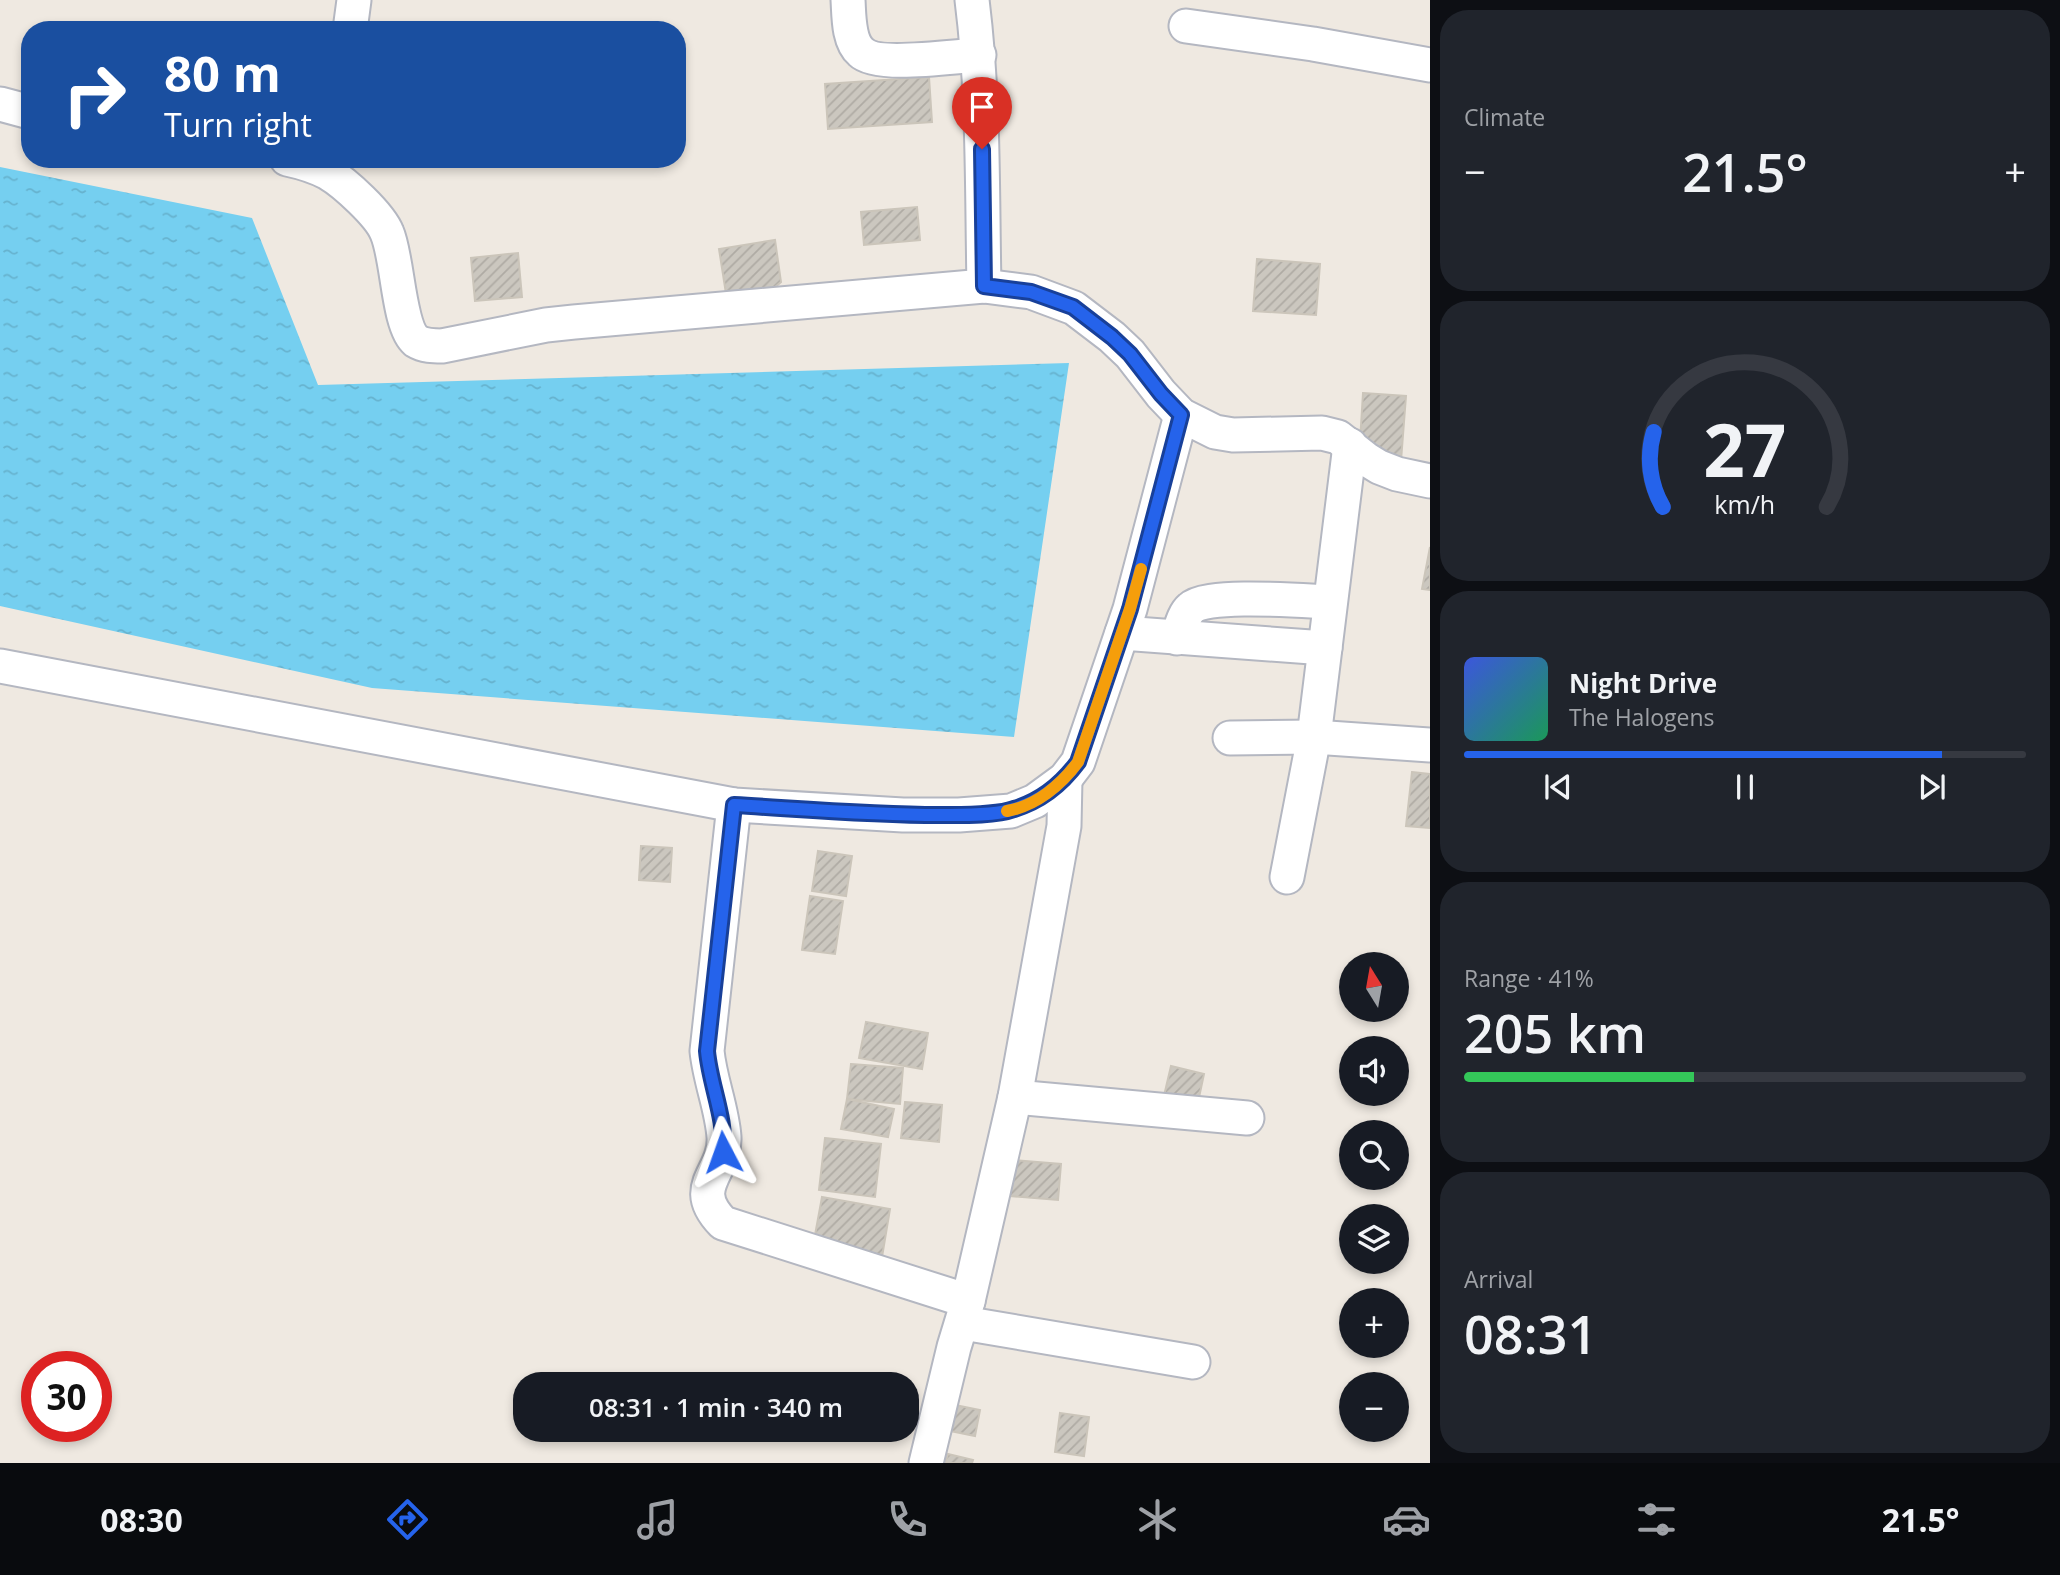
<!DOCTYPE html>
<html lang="en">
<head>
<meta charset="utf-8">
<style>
	body { margin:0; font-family:"Open Sans",sans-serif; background:#20242c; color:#f1f3f6; height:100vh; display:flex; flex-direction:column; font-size:26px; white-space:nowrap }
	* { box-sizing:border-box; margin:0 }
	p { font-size:23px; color:#9ea1a6 }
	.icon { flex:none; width:38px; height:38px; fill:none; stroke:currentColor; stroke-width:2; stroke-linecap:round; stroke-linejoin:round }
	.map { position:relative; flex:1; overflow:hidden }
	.details { display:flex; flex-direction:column; gap:10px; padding:10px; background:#0d0f14; width:630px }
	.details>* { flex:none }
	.guide { position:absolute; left:21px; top:21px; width:665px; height:147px; border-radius:28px; box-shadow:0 4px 10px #0003; background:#1a4fa0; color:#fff; overflow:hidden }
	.needle { width:46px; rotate:349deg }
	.buttons { position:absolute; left:1339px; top:952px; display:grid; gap:14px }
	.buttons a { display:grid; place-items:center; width:70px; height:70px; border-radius:50%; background:#171b24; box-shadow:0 4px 10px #0003; font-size:35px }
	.speed { position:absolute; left:21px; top:1351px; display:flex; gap:14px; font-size:35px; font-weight:700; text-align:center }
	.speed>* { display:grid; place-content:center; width:91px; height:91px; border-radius:50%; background:#171b24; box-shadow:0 4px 10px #0003; line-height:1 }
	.speed .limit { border:10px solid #d22; background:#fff; color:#111 }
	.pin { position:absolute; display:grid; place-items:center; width:60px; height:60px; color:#fff; margin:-72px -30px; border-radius:50% 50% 50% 0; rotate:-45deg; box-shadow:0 0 7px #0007 }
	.pin .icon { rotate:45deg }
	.me { position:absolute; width:77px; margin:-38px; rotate:356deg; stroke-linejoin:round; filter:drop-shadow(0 0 5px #0008) }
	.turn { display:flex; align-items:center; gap:24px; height:147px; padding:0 28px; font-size:32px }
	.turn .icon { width:91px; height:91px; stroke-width:2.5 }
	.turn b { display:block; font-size:49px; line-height:60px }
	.big { font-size:52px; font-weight:600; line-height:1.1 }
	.details .tile { flex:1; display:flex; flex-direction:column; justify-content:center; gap:10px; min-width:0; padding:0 24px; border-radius:28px; background:#20242c }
	.details .dial { align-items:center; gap:0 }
	.dial svg { height:182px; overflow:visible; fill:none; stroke:#363941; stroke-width:7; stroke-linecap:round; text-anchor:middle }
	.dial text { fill:#f1f3f6; stroke:none }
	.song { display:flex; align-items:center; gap:21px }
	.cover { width:84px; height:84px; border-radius:10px; background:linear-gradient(135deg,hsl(230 70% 55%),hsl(150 70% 35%)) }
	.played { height:7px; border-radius:4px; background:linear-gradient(90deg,#2563eb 85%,#363941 85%) }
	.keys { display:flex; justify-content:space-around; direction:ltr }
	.heat { display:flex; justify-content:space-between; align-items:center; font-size:38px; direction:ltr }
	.charge { height:10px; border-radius:5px; background:linear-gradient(90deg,#34c759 41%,#363941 0) }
	.trip { position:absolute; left:513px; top:1372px; width:406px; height:70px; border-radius:28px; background:#171b24; box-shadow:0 4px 10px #0003; font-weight:600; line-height:70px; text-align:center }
	.menu { display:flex; height:112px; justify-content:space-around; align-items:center; background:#090b0e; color:#9ea1a6 }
	.menu .icon { width:49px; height:49px }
	.menu .selected { color:#2563eb }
	.menu b { font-size:32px; color:#f1f3f6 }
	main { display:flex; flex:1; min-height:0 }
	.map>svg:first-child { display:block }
	.water { fill:url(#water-ripples) }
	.building { fill:url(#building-hatch); stroke:#cbc5ba; stroke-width:2 }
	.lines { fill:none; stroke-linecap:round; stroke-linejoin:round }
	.minor-casing { stroke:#b4b7c1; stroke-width:37 }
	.minor { stroke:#fff; stroke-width:33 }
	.route-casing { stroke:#184099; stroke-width:18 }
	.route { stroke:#2563eb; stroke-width:12 }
	.slow { stroke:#f59e0b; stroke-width:12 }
</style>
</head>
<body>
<main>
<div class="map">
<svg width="1430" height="1463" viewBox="0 0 1430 1463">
	<defs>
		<pattern id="water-ripples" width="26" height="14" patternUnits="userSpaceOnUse" patternTransform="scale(1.75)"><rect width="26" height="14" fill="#75cff0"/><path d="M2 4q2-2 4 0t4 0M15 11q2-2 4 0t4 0" fill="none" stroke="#66b2ce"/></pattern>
		<pattern id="building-hatch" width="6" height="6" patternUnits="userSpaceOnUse" patternTransform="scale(1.75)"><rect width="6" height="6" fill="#cbc7bf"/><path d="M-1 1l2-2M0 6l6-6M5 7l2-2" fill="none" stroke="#afaba4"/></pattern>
	</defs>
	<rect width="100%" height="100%" fill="#efe9e1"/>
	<!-- water -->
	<path class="water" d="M0,167L252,218L318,385L1069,363L1014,737L372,688L0,606Z"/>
	<!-- building -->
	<g class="building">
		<path d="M929,77L932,122L828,129L825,84Z"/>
		<path d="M917,207L920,240L864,245L861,212Z"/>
		<path d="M775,240L781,282L767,294L727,300L719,249Z"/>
		<path d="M518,253L522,297L475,301L471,258Z"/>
		<path d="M1257,259L1320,264L1316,315L1253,311Z"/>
		<path d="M1363,393L1406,396L1401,461L1360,442Z"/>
		<path d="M1430,547V590L1422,589Z"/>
		<path d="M1412,772L1430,774V828L1406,826Z"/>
		<path d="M641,846L672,848L670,882L639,880Z"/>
		<path d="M818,851L852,856L846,896L812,891Z"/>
		<path d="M810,896L843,901L835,954L802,950Z"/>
		<path d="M866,1022L928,1033L922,1069L859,1058Z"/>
		<path d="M851,1064L903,1068L900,1104L847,1099Z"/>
		<path d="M1171,1066L1204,1074L1197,1107L1163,1100Z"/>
		<path d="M847,1099L894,1109L888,1137L841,1129Z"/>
		<path d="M905,1102L942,1105L939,1142L901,1138Z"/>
		<path d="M825,1138L881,1144L875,1197L819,1190Z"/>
		<path d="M1013,1160L1061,1164L1058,1200L1010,1196Z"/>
		<path d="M822,1197L890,1209L882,1257L813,1246Z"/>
		<path d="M955,1405L980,1410L975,1436L950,1431Z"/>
		<path d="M1060,1413L1089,1417L1084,1456L1055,1452Z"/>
		<path d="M948,1454L973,1460L972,1463H945Z"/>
	</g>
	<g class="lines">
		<defs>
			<g id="minor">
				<path d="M848,0C849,15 848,41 861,52C877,68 955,56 979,55"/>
				<path d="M972,0C984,95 982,191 984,286"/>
				<path d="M1186,26L1313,44L1430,65"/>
				<path d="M350,30L354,0"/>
				<path d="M0,104L30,112"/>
				<path d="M287,159C301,162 315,166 328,173C345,183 380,215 387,233C398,258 398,326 416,341C424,346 434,346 442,346L546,325L574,322L984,286L1031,292L1074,308L1112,337L1130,354L1161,394L1181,415L1215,432L1233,435L1322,433L1338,437L1366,459L1379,467L1397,474L1430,481"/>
				<path d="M1122,633L1325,648"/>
				<path d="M1177,638C1181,628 1183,615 1191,608C1206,593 1304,601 1330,602"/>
				<path d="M0,666L734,805L903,815H959L1011,811L1035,801L1065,779L1078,762L1130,609L1181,415"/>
				<path d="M1230,738L1314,737L1430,745"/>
				<path d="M734,805L707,1051C710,1081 722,1108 724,1137C726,1174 687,1186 723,1223L968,1301"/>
				<path d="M1287,877L1314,737L1350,445"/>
				<path d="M1015,1097L1247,1118"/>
				<path d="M963,1323L1193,1362"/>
				<path d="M926,1463L954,1347L968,1301L1015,1097L1064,826L1065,779"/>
			</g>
		</defs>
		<!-- minor casing -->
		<use href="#minor" class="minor-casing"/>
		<!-- minor -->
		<use href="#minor" class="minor"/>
	</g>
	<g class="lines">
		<defs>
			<path id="route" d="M723,1152C726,1118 710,1085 707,1051L734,805C802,809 870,815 939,815C959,815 995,816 1014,809C1041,801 1061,785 1078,762L1130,609L1181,415L1161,394L1130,354L1112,337L1073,307L1031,292L984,286L982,149"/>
		</defs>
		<!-- route casing -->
		<use href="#route" class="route-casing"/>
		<!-- route -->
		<use href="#route" class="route"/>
		<!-- slow -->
		<path class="slow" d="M1007,811C1036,806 1061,785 1078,762L1130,609L1141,569"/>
	</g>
</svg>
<div class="buttons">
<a><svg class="needle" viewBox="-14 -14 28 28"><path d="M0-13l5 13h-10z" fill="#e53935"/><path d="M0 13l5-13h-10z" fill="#9ea1a6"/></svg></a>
<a><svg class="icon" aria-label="sound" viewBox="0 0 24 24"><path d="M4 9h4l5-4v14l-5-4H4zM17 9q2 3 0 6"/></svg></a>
<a><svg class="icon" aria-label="search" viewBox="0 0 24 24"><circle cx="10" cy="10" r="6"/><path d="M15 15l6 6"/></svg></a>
<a><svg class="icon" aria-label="layers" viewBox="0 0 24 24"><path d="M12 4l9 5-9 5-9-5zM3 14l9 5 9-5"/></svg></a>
<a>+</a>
<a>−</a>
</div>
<div class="speed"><div class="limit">30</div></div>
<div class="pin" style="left:982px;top:149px;background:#d93025"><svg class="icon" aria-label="arrive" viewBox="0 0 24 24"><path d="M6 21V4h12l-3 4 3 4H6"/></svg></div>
<svg class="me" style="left:723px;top:1152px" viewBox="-20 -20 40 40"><path d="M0-17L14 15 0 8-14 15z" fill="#2563eb" stroke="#fff" stroke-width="4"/></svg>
<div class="trip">08:31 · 1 min · 340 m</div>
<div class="guide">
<div class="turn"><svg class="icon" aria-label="right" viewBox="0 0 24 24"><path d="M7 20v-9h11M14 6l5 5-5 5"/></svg><div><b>80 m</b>Turn right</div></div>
</div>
</div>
<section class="details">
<div class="tile"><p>Climate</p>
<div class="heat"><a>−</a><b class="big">21.5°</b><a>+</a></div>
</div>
<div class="tile dial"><svg viewBox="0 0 100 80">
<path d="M14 69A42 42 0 1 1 86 69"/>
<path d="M14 69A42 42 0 0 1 10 36" stroke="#2563eb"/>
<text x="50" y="56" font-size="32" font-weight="700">27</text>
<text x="50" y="72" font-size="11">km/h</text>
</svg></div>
<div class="tile">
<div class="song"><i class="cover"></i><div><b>Night Drive</b><p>The Halogens</p></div></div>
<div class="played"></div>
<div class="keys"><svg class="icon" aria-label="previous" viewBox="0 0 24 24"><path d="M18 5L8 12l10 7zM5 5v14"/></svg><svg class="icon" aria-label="pause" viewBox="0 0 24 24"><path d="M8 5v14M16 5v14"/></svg><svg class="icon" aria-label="next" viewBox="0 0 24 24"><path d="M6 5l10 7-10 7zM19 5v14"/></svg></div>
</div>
<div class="tile"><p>Range · 41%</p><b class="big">205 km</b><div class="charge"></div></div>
<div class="tile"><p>Arrival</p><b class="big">08:31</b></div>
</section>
</main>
<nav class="menu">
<b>08:30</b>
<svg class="icon selected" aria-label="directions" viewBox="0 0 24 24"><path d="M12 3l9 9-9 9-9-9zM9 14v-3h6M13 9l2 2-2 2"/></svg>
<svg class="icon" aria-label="music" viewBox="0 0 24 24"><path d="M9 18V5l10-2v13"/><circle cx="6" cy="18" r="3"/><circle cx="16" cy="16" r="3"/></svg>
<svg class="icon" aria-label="phone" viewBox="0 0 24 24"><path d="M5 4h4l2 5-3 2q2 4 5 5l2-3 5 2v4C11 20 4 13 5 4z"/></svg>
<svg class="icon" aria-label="climate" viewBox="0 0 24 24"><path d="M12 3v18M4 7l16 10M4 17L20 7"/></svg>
<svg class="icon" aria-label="car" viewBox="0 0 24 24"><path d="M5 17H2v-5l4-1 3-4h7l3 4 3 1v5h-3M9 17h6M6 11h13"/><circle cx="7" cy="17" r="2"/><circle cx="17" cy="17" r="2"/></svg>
<svg class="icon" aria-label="filters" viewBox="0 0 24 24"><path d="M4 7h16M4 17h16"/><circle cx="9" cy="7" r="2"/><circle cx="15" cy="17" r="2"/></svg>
<b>21.5°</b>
</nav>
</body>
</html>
